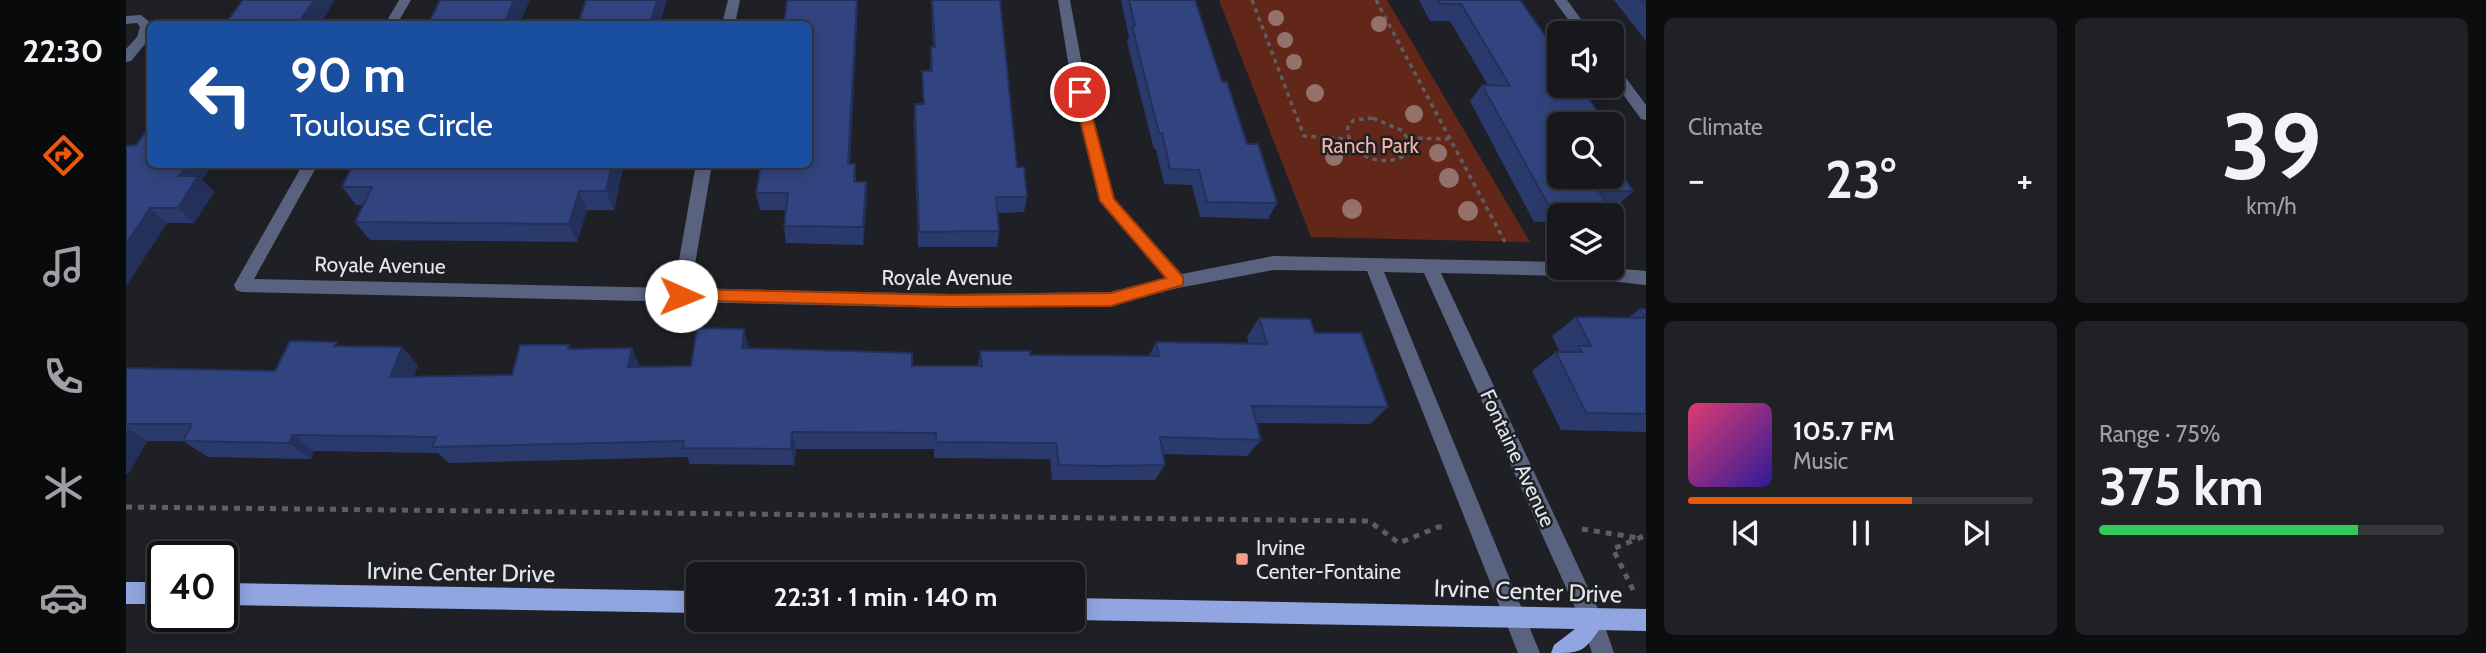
<!DOCTYPE html>
<html lang="en">
<head>
<meta charset="utf-8">
<style>
	body { margin:0; font-family:Cabin,sans-serif; background:#1f2125; color:#f1f3f6; height:100vh; display:flex; flex-direction:column; font-size:26px; white-space:nowrap }
	* { box-sizing:border-box; margin:0 }
	p { font-size:23px; color:#9ea0a3 }
	.icon { flex:none; width:38px; height:38px; fill:none; stroke:currentColor; stroke-width:2; stroke-linecap:round; stroke-linejoin:round }
	.map { position:relative; flex:1; overflow:hidden }
	.side { display:flex; flex-direction:column; gap:18px; padding:18px; background:#0c0d0f; width:840px }
	.side>* { flex:none }
	.banner { position:absolute; left:21px; top:21px; width:665px; height:147px; border-radius:10px; box-shadow:0 4px 18px #0003,0 0 0 2px #35373b; background:#1a4fa0; color:#fff; overflow:hidden }
	.buttons { position:absolute; left:1421px; top:21px; display:grid; gap:14px }
	.buttons a { display:grid; place-items:center; width:77px; height:77px; border-radius:10px; background:#16181c; box-shadow:0 4px 18px #0003,0 0 0 2px #35373b; font-size:35px }
	.speed { position:absolute; left:21px; top:541px; display:flex; gap:14px; font-size:35px; font-weight:700; text-align:center }
	.speed>* { display:grid; place-content:center; width:91px; height:91px; border-radius:50%; background:#16181c; box-shadow:0 4px 18px #0003,0 0 0 2px #35373b; line-height:1 }
	.speed .limit { border:4px solid #111; border-radius:10px; background:#fff; color:#111 }
	.pin { position:absolute; display:grid; place-items:center; width:60px; height:60px; color:#fff; margin:-30px; border:4px solid #fff; border-radius:50%; box-shadow:0 2px 7px #0007 }
	.me { position:absolute; width:77px; margin:-38px; rotate:91deg; stroke-linejoin:round; filter:drop-shadow(0 0 5px #0008) }
	.turn { display:flex; align-items:center; gap:24px; height:147px; padding:0 28px; font-size:32px }
	.turn .icon { width:91px; height:91px; stroke-width:2.5 }
	.turn b { display:block; font-size:49px; line-height:60px }
	.big { font-size:52px; font-weight:700; line-height:1.1 }
	.side .tile { flex:1; display:flex; flex-direction:column; justify-content:center; gap:10px; min-width:0; padding:0 24px; border-radius:10px; background:#1f2125 }
	.side .dial { align-items:center; gap:0 }
	.dial b { font-size:91px; line-height:1 }
	.song { display:flex; align-items:center; gap:21px }
	.cover { width:84px; height:84px; border-radius:10px; background:linear-gradient(135deg,hsl(340 70% 55%),hsl(250 70% 35%)) }
	.played { height:7px; border-radius:4px; background:linear-gradient(90deg,#ea580c 65%,#35373b 65%) }
	.keys { display:flex; justify-content:space-around; direction:ltr }
	.heat { display:flex; justify-content:space-between; align-items:center; font-size:38px; direction:ltr }
	.charge { height:10px; border-radius:5px; background:linear-gradient(90deg,#34c759 75%,#35373b 0) }
	.side .tiles { flex:1; display:grid; gap:18px; grid-template-columns:repeat(2,1fr) }
	.trip { position:absolute; left:560px; top:562px; width:399px; height:70px; border-radius:10px; background:#16181c; box-shadow:0 4px 18px #0003,0 0 0 2px #35373b; font-weight:700; line-height:70px; text-align:center }
	main { display:flex; flex:1; min-height:0 }
	.menu { display:flex; flex-direction:column; width:126px; justify-content:space-around; align-items:center; background:#090a0b; color:#9ea0a3 }
	.menu .icon { width:49px; height:49px }
	.menu .selected { color:#ea580c }
	.menu b { font-size:32px; color:#f1f3f6 }
	.map>svg:first-child { display:block }
	.green { fill:#632719 }
	.lines { fill:none; stroke-linecap:round; stroke-linejoin:round }
	.path-far1 { stroke:#5c5e63; stroke-width:3.5; stroke-dasharray:4.5 4.5; stroke-linecap:butt }
	.path { stroke:#5c5e63; stroke-width:5; stroke-dasharray:6 6; stroke-linecap:butt }
	.minor { fill:#59637f; fill-rule:evenodd }
	.major { fill:#91a6e0; fill-rule:evenodd }
	.tree { fill:#94716b }
	.wall { fill:#2b3a6d }
	.shaded-wall { fill:#233059 }
	.building { fill:#32447f; stroke:#233059; stroke-width:2 }
	.route { fill:#ea580c; stroke:#983908; stroke-width:2 }
	.poi-dot { fill:#f49e88; stroke:#1e2026; stroke-width:2.5 }
	.labels { text-anchor:middle; dominant-baseline:central; stroke-width:5; stroke-linejoin:round; paint-order:stroke }
	.park-label { font-size:21px; fill:#f4b3a3; stroke:#1e2026 }
	.street-label { font-size:21px; fill:#e4e6ea; stroke:#1e2026 }
	.poi-label { font-size:21px; fill:#e4e6ea; stroke:#1e2026; text-anchor:start }
	.near-street-label { font-size:24px; fill:#e4e6ea; stroke:#1e2026 }
</style>
</head>
<body>
<main>
<nav class="menu">
<b>22:30</b>
<svg class="icon selected" aria-label="directions" viewBox="0 0 24 24"><path d="M12 3l9 9-9 9-9-9zM9 14v-3h6M13 9l2 2-2 2"/></svg>
<svg class="icon" aria-label="music" viewBox="0 0 24 24"><path d="M9 18V5l10-2v13"/><circle cx="6" cy="18" r="3"/><circle cx="16" cy="16" r="3"/></svg>
<svg class="icon" aria-label="phone" viewBox="0 0 24 24"><path d="M5 4h4l2 5-3 2q2 4 5 5l2-3 5 2v4C11 20 4 13 5 4z"/></svg>
<svg class="icon" aria-label="climate" viewBox="0 0 24 24"><path d="M12 3v18M4 7l16 10M4 17L20 7"/></svg>
<svg class="icon" aria-label="car" viewBox="0 0 24 24"><path d="M5 17H2v-5l4-1 3-4h7l3 4 3 1v5h-3M9 17h6M6 11h13"/><circle cx="7" cy="17" r="2"/><circle cx="17" cy="17" r="2"/></svg>
</nav>
<div class="map">
<svg width="1520" height="653" viewBox="0 0 1520 653">
	<rect width="100%" height="100%" fill="#1e2026"/>
	<!-- green -->
	<path class="green" d="M1093,0H1261L1404,242L1185,237Z"/>
	<g class="lines">
		<!-- path-far1 -->
		<g class="path-far1">
			<path d="M1126,0L1178,136L1221,139"/>
			<path d="M1250,0L1379,242"/>
			<path d="M1247,118L1277,131L1285,145L1280,155C1256,169 1219,156 1222,125L1228,120Z"/>
			<path d="M1283,138L1323,139"/>
		</g>
		<!-- path -->
		<g class="path">
			<path d="M0,507L1243,521L1273,543L1312,527H1321"/>
			<path d="M1456,529L1513,538"/>
			<path d="M1507,590L1487,549L1520,535"/>
		</g>
		<!-- minor -->
		<g class="minor">
			<path d="M273,0H285L271,24H259Z"/>
			<path d="M602,0H614L609,24H596Z"/>
			<path d="M932,0H944L961,92L988,199L1056,274L1147,256L1433,262V268H1486L1520,271V285L1437,276L1315,273L1474,613L1488,653H1466L1456,623L1298,273L1258,272L1414,653H1392L1241,271L1147,270L1052,288L984,306L825,308L116,292L110,290L108,285L177,164H192L128,279L548,288L570,164H586L565,288L825,294L984,292L1039,278L973,201L947,92Z"/>
			<path d="M1428,0H1441L1465,33H1452Z"/>
			<path d="M15,15L26,24L24,38L5,61L0,62V49L11,37L14,27L11,23L0,24V16Z"/>
			<path d="M1486,65L1491,66L1520,105V120L1515,119L1486,79Z"/>
		</g>
		<!-- major -->
		<g class="major">
			<rect x="0" y="582" width="37" height="22"/>
			<path d="M96,583L572,591V613L96,605Z"/>
			<path d="M947,598L1520,609V631L1473,630C1457,653 1454,653 1425,653L1428,645L1449,629L947,620Z"/>
		</g>
	</g>
	<!-- trees -->
	<g class="tree">
		<circle cx="1150" cy="18" r="8"/>
		<circle cx="1253" cy="24" r="8"/>
		<circle cx="1159" cy="40" r="8"/>
		<circle cx="1168" cy="62" r="8"/>
		<circle cx="1189" cy="93" r="9"/>
		<circle cx="1288" cy="114" r="9"/>
		<circle cx="1312" cy="153" r="9"/>
		<circle cx="1208" cy="157" r="9"/>
		<circle cx="1323" cy="178" r="10"/>
		<circle cx="1226" cy="209" r="10"/>
		<circle cx="1342" cy="211" r="10"/>
	</g>
	<!-- wall -->
	<g class="wall">
		<path d="M661,0H732L724,164H729L730,182H740L741,200L737,245L660,243L658,226L660,210H634L630,193L682,164Z"/>
		<path d="M805,0H874L891,167L901,197L898,212L871,213L873,231L871,247H792L788,120L789,104H797L796,71H804L805,47H807Z"/>
		<path d="M995,0H1069L1096,82L1121,144L1151,203L1142,219L1074,217L1066,185L1038,184L1030,149H1028L1001,42L1003,37Z"/>
		<path d="M1293,0H1394L1433,124L1507,191L1490,207H1483L1475,215H1433V222H1408L1344,101L1356,85H1362L1324,21H1304Z"/>
		<path d="M1488,0H1520V41Z"/>
		<path d="M10,145L76,180L88,192L68,223H41L0,286Z"/>
		<path d="M498,164L488,210H461L451,242L244,240L229,222L237,205H230L216,187Z"/>
		<path d="M1514,309H1520V432L1435,430L1406,371L1430,352H1434L1426,336L1450,317L1502,318Z"/>
		<path d="M1133,318L1189,333L1262,407L1244,424L1131,423L1135,440L1121,456L1037,454L1039,465L1029,480H926L924,459L808,458V449H670L668,465L564,464L561,457L323,463L312,453L188,451L185,459L82,457L57,441H21L3,473H0V368L149,371L215,346L276,347L292,365L288,377L386,375L443,345L445,349L514,367L565,366L623,347V349L786,366H852L854,351L904,355L1023,356L1030,342L1123,344L1121,337Z"/>
	</g>
	<!-- shaded-wall -->
	<g class="shaded-wall">
		<path d="M188,0H209L194,24H172Z"/>
		<path d="M388,0H404L394,24H378Z"/>
		<path d="M531,0H541L534,24H524Z"/>
		<path d="M731,0H732L723,182L722,164Z"/>
		<path d="M61,164H87L76,180L88,192L68,223L52,208L53,176Z"/>
		<path d="M486,164H498L488,210L480,191Z"/>
		<path d="M740,182L741,200L737,245V227Z"/>
		<path d="M453,191L461,210L451,242L443,224Z"/>
		<path d="M24,208L41,223L0,286V244Z"/>
		<path d="M618,329L623,347L621,367L616,348Z"/>
		<path d="M276,347L292,365L281,395L264,377Z"/>
		<path d="M506,348L514,367H502Z"/>
		<path d="M0,428L21,441L3,473L0,471Z"/>
		<path d="M666,432L670,449L668,465L665,449Z"/>
		<path d="M167,435L188,451L185,459L163,443Z"/>
	</g>
	<!-- building -->
	<g class="building">
		<path d="M117,0H188L172,24H99Z"/>
		<path d="M314,0H388L378,24H302Z"/>
		<path d="M460,0H531L524,24H452Z"/>
		<path d="M661,0H731L722,164H729L728,182H740L737,227L658,226L662,193H630L635,164H682V24H658Z"/>
		<path d="M806,0H874L891,167H898L901,197H870L873,231L793,232L789,104H798L796,71H806L805,47H809Z"/>
		<path d="M1003,0H1069L1096,82H1101L1121,144H1132L1151,203L1081,202L1073,170L1044,169L1036,133H1033L1006,26H1009Z"/>
		<path d="M1312,0H1394L1433,55V86H1454L1480,124H1433V177H1486V159L1507,191H1473L1483,207L1423,206L1356,85L1384,86L1335,4H1315Z"/>
		<path d="M1515,0H1520V6Z"/>
		<path d="M24,125V164H61L53,176H72L52,208H24L0,244V146L10,145Z"/>
		<path d="M227,164H486L480,191H453L443,224L229,222L246,187H216Z"/>
		<path d="M1514,309H1520V318Z"/>
		<path d="M1450,317L1520,318V414L1460,413L1430,352H1456L1452,346H1465Z"/>
		<path d="M1133,318L1184,319L1189,333H1235L1262,407L1126,406L1135,440L1034,437L1039,465L978,466L933,465L930,443L810,442V433L666,432L665,449L557,448L558,441L306,447L310,437L167,435L163,443L57,441L66,424H0V368L149,371L164,341L211,342L208,346L276,347L264,377L386,375L394,345H443L442,349L506,348L502,367L565,366L571,328L618,329L616,348L786,353V366H856L854,351H904V355L1033,356L1030,342L1141,344Z"/>
	</g>
	<!-- route -->
	<path class="route" d="M954,88L960,92L988,199L1057,277V285L985,306L825,307L550,300L547,296L555,289L825,295L985,293L1040,278L974,201L947,92Z"/>
	<!-- markers -->
	<rect class="poi-dot" x="1109" y="552" width="14" height="14" rx="3.5"/>
	<g class="labels">
		<!-- park labels -->
		<g class="park-label">
			<text x="1244" y="145">Ranch Park</text>
		</g>
		<!-- street labels -->
		<g class="street-label">
			<text transform="translate(254 265) rotate(1)">Royale Avenue</text>
			<text x="821" y="277">Royale Avenue</text>
			<text transform="translate(1392 458) rotate(65)">Fontaine Avenue</text>
		</g>
		<!-- poi labels -->
		<g class="poi-label">
			<text x="1130" y="547">Irvine<tspan x="1130" dy="24">Center-Fontaine</tspan></text>
		</g>
		<!-- near-street labels -->
		<g class="near-street-label">
			<text transform="translate(335 572) rotate(1)">Irvine Center Drive</text>
			<text transform="translate(1402 591) rotate(2)">Irvine Center Drive</text>
		</g>
	</g>
</svg>
<div class="buttons">
<a><svg class="icon" aria-label="sound" viewBox="0 0 24 24"><path d="M4 9h4l5-4v14l-5-4H4zM17 9q2 3 0 6"/></svg></a>
<a><svg class="icon" aria-label="search" viewBox="0 0 24 24"><circle cx="10" cy="10" r="6"/><path d="M15 15l6 6"/></svg></a>
<a><svg class="icon" aria-label="layers" viewBox="0 0 24 24"><path d="M12 4l9 5-9 5-9-5zM3 14l9 5 9-5"/></svg></a>
</div>
<div class="speed"><div class="limit">40</div></div>
<div class="pin" style="left:954px;top:92px;background:#d93025"><svg class="icon" aria-label="arrive" viewBox="0 0 24 24"><path d="M6 21V4h12l-3 4 3 4H6"/></svg></div>
<svg class="me" style="left:555px;top:296px" viewBox="-20 -20 40 40"><circle r="19" fill="#fff"/><path d="M0-13L10 11 0 6-10 11z" fill="#ea580c"/></svg>
<div class="trip">22:31 · 1 min · 140 m</div>
<div class="banner">
<div class="turn"><svg class="icon" aria-label="left" viewBox="0 0 24 24"><path d="M17 20v-9H6M10 6l-5 5 5 5"/></svg><div><b>90 m</b>Toulouse Circle</div></div>
</div>
</div>
<section class="side">
<div class="tiles">
<div class="tile"><p>Climate</p>
<div class="heat"><a>−</a><b class="big">23°</b><a>+</a></div>
</div>
<div class="tile dial"><b>39</b><p>km/h</p></div>
<div class="tile">
<div class="song"><i class="cover"></i><div><b>105.7 FM</b><p>Music</p></div></div>
<div class="played"></div>
<div class="keys"><svg class="icon" aria-label="previous" viewBox="0 0 24 24"><path d="M18 5L8 12l10 7zM5 5v14"/></svg><svg class="icon" aria-label="pause" viewBox="0 0 24 24"><path d="M8 5v14M16 5v14"/></svg><svg class="icon" aria-label="next" viewBox="0 0 24 24"><path d="M6 5l10 7-10 7zM19 5v14"/></svg></div>
</div>
<div class="tile"><p>Range · 75%</p><b class="big">375 km</b><div class="charge"></div></div>
</div>
</section>
</main>
</body>
</html>
